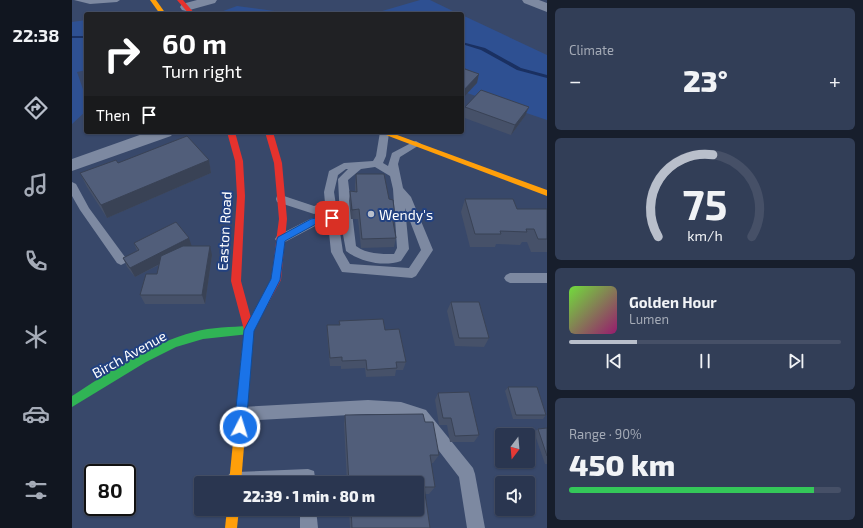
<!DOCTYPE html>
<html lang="en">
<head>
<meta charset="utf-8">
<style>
	body { margin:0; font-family:"Exo 2",sans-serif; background:#323e57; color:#f1f3f6; height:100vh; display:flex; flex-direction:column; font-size:15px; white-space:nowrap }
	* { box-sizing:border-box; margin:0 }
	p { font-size:13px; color:#a5abb7 }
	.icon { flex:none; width:22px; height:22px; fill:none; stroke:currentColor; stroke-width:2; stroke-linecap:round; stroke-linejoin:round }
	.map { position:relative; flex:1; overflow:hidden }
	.drawer { display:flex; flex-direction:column; gap:8px; padding:8px; background:#171e2c; width:316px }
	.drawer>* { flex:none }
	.top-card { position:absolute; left:12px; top:12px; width:380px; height:122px; border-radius:4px; box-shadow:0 1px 3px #0004,0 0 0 1px #465067; background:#202124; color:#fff; overflow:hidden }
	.needle { width:26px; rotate:196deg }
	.fabs { position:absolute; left:423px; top:428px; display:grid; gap:8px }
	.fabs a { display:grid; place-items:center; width:40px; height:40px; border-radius:4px; background:#2a3650; box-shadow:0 1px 3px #0004,0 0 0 1px #465067; font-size:20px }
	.speed { position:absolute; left:12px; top:464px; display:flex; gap:8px; font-size:20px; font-weight:700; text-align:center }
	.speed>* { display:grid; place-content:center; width:52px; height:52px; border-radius:50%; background:#2a3650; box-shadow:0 1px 3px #0004,0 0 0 1px #465067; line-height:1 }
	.speed .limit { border:2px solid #111; border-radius:6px; background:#fff; color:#111 }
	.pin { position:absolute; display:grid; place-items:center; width:34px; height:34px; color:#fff; margin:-17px; border-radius:8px; box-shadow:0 2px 6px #0006 }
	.me { position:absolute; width:44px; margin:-22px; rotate:5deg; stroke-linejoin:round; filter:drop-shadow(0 0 3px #0008) }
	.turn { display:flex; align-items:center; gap:14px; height:84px; padding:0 12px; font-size:18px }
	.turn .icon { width:52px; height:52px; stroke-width:2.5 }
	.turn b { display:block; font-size:28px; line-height:34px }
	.then { display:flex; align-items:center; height:38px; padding:0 12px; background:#0003; gap:8px; font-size:15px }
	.big { font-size:30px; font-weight:800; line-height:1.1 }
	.drawer .tile { flex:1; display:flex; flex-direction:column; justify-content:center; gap:6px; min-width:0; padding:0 14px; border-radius:6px; background:#323e57 }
	.drawer .dial { align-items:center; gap:0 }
	.dial svg { height:104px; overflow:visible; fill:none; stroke:#465067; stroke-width:7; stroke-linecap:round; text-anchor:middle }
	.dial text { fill:#f1f3f6; stroke:none }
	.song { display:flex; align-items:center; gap:12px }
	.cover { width:48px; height:48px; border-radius:6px; background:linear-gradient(135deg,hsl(100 70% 55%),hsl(320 70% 35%)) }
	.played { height:4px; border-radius:2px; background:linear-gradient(90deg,#b9bfcb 25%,#465067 25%) }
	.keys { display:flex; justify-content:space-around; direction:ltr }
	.heat { display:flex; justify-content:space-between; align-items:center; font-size:22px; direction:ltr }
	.charge { height:6px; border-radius:3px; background:linear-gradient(90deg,#34c759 90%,#465067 0) }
	.trip { position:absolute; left:122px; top:476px; width:230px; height:40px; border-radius:4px; background:#2a3650; box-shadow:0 1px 3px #0004,0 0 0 1px #465067; font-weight:800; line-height:40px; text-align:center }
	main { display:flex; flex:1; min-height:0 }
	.tabs { display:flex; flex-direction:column; width:72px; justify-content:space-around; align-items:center; background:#111620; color:#a5abb7 }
	.tabs .icon { width:28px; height:28px }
	.tabs .on { color:#b9bfcb }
	.tabs b { font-size:18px; color:#f1f3f6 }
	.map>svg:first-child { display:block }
	.green { fill:#2e5092 }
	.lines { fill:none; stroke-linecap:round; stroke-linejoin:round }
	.stream { fill:#1a3061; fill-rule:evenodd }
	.lane { fill:#7d89a1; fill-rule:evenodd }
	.street { fill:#7d89a1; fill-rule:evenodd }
	.fast { fill:#30b455; fill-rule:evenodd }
	.slow { fill:#ff9f0a; fill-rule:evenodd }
	.jam { fill:#e5322d; fill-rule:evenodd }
	.wall { fill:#465169 }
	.shaded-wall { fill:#394255 }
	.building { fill:#515e7a; stroke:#394255 }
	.route { fill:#1a73e8; stroke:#114b97 }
	.poi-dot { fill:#b9bfcb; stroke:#224180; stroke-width:1.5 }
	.labels { text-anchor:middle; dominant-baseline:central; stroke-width:4; stroke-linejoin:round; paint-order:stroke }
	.poi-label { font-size:14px; fill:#fff; stroke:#224180; text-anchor:start }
	.street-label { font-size:14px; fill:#fff; stroke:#224180 }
</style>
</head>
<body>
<main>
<nav class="tabs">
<b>22:38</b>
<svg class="icon on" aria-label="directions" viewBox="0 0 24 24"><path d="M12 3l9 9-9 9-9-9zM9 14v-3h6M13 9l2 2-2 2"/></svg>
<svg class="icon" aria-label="music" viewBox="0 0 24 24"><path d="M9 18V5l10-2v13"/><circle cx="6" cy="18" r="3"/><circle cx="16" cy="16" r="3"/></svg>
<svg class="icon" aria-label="phone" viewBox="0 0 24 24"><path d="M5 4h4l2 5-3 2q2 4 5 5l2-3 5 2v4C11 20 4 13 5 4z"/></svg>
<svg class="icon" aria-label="climate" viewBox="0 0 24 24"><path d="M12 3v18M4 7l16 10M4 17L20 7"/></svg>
<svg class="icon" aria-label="car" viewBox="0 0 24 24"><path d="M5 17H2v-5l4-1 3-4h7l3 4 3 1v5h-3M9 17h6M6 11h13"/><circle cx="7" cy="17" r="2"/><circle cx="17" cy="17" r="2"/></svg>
<svg class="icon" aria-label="filters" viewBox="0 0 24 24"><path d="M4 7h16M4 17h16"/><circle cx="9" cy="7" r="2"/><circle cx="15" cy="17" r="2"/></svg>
</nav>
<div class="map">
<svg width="475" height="528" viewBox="0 0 475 528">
	<rect width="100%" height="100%" fill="#38486a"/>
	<!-- green -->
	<g class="green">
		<path d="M348,0H358L387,14H300Z"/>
		<path d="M165,6L225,14H143Z"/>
		<path d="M390,15L475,55V120L395,93L399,71L390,67Z"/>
		<path d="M14,20V70L5,72L14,98V111L0,124V22Z"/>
	</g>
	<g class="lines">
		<!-- stream -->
		<g class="stream">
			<rect x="0" y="36" width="14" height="2"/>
			<path d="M390,42L413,48L449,68L475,75V78L445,70L409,50L390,44Z"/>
		</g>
		<!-- lane -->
		<g class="lane">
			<path d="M2,0H48L45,2L18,4Z"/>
			<path d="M308,132L317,133L314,156L311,163L316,166L320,153L341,142L344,141L349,144L328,157L326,164L331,188L339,197L361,250L344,276L340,278L270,272L259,252L256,223L245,225L213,242L209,243L205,242L203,239L205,236L238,219L255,215L254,210L242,214L205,202L204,199L205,196L209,195L242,206L253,203L252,192L257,171L272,163L301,161L304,156ZM303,167L318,176L321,189L325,248L322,254C308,254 295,254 284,246L276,180L289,169ZM274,169H276L266,179L268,218L274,251C289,262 311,267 329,261L337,249L333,208L349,250L337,268L278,264L271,252L262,192L266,175Z"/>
			<path d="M0,182L4,184L17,208L53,257L55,260L53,263L49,265L45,263L8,210L0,196Z"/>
			<path d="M438,273H475V283H438L434,281L432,278L434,275Z"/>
			<path d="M296,400L329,402L354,410L401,468L403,474L413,528H395L387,477L344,421L329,416L296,414L169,421L164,419L161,414L164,409L169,407Z"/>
			<path d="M236,469L242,471L244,483H156L155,480L157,474L163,472Z"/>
			<path d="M228,509H244L246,528H228Z"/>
		</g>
		<!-- street -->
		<g class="street">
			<path d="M125,0H145L143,3L114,11L110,10L108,7L110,4Z"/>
			<path d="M450,0H467L475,3V12L452,3Z"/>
			<path d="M76,132H102L99,136L0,171V159Z"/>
		</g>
		<!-- fast -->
		<path class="fast" d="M177,326L181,327L182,330L181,333L177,334L131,339L104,347L74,362L0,407V396C38,372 78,343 122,332C140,327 159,327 177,326Z"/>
		<!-- slow -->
		<g class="slow">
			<path d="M78,0H84L94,14H88Z"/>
			<path d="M306,132H317L475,190V196Z"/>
			<path d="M175,345L179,347L180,350L169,483H157L170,350L171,347Z"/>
			<path d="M155,509H167L165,528H153Z"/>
		</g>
		<!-- jam -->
		<g class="jam">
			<path d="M105,0H111L123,14H117Z"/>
			<path d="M155,132H163L171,161L173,196L169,281L179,318L199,280L207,219L202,163L193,132H201L210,163L215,219L209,280L182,330L179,353L175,355L171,353L170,350L172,330L159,281L165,196L163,161Z"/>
		</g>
	</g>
	<!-- wall -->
	<g class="wall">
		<path d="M393,107L453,116L439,135L390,117Z"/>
		<path d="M137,160L139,173L35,218L15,187L8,173Z"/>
		<path d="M284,174L317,199L323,216L322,225L324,238L322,247L289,248L286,219H279L277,201L278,191H283V184Z"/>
		<path d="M393,199L445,209H475V252H459L455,242H450L448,245L424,244L423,247H398L389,212Z"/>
		<path d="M62,243L120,246L140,255L133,304H73L68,295L85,274L87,265L63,277L55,267L51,258L65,251Z"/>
		<path d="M379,302L417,338L412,347L383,346L375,311Z"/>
		<path d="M267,321L313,330L334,362L331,370H324L323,376L294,377L293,368L269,369V366H258L255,333V325H267Z"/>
		<path d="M436,387L474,415L471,419H441L433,391Z"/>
		<path d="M366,393L407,435L402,442H378L375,425H367L363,400Z"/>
		<path d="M273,415L353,422L367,455L361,463H359L363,487L357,494H353L358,528H278L277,509H345V483H275L272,424Z"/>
		<path d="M475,428V464H473L462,432L466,429Z"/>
	</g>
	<!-- shaded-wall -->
	<g class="shaded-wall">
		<path d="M407,74L405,83L390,99V92Z"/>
		<path d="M457,107L453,116L439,135L443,125Z"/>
		<path d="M137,160L139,173L35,218L29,205Z"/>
		<path d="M117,238L120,247L63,277L58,268Z"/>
		<path d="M138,246L140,255L133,304L130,295Z"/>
	</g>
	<!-- building -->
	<g class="building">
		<path d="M390,68L407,74L390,92Z"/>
		<path d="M409,90L457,107L443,125L393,107Z"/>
		<path d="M115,136L137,160L29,205L8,173L44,160L46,163Z"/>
		<path d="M284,174H312L317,199L321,200L323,216H320L324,238L290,239L287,209L280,210L278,191L285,192Z"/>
		<path d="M393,199H441L445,209H475V239H466L462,229H454L455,232L428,231L429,234H403Z"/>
		<path d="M104,222L117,238L58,268L51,258L67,250L62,243Z"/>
		<path d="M111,246H138L130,295H68L74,274H85L89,256Z"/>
		<path d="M379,302H407L417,338H387Z"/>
		<path d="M311,319L313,330L327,329L334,362H324L325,368L295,370L294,360L270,361V357L258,358L255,325H268L267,321Z"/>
		<path d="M436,387H465L474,415H444Z"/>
		<path d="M397,392L407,435L383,436L379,418H371L366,393Z"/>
		<path d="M351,414L353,422H361L367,455H358L363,487H352L358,528H280L279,509H345V483H277L273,415Z"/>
		<path d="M475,428V456L466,429Z"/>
	</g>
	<!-- route -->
	<path class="route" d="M260,215L264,218L263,220L244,224L213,241L208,280L182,331L174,427L172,431L168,433L164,431L162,427L172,330L199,279L205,239L206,237L239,219Z"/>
	<!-- markers -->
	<circle class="poi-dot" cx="299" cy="214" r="4"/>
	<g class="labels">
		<!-- poi labels -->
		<g class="poi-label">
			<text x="307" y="214">Wendy's</text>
		</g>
		<!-- street labels -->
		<g class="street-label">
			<text transform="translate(152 231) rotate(-87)">Easton Road</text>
			<text transform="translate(57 354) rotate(-29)">Birch Avenue</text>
		</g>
	</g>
</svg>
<div class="fabs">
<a><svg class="needle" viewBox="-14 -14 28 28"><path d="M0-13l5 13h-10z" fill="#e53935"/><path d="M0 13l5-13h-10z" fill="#a5abb7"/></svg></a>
<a><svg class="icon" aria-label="sound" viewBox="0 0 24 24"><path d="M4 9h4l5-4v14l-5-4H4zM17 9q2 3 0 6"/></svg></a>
</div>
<div class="speed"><div class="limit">80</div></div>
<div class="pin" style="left:260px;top:218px;background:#d93025"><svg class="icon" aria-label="arrive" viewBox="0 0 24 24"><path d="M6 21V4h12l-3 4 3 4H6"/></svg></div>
<svg class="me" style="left:168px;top:427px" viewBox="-20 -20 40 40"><circle r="17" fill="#1a73e8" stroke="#fff" stroke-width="3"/><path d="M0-11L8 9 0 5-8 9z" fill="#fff"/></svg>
<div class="trip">22:39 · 1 min · 80 m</div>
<div class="top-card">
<div class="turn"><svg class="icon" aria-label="right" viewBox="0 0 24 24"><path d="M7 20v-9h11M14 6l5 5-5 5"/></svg><div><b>60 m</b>Turn right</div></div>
<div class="then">Then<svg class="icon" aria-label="arrive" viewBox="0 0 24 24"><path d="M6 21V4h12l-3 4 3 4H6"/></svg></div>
</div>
</div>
<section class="drawer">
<div class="tile"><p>Climate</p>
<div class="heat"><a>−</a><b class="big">23°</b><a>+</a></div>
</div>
<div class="tile dial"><svg viewBox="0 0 100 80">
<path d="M14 69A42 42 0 1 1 86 69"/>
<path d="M14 69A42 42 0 0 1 56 6" stroke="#b9bfcb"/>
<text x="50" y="56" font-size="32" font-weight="700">75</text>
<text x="50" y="72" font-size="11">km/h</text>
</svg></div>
<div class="tile">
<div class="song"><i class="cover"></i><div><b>Golden Hour</b><p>Lumen</p></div></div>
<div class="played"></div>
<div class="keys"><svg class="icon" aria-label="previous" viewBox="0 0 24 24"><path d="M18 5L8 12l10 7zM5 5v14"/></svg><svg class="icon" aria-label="pause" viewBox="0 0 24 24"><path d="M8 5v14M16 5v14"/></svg><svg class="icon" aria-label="next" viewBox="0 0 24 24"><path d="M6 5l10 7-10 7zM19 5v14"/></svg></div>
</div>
<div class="tile"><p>Range · 90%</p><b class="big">450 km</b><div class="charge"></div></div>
</section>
</main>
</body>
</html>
